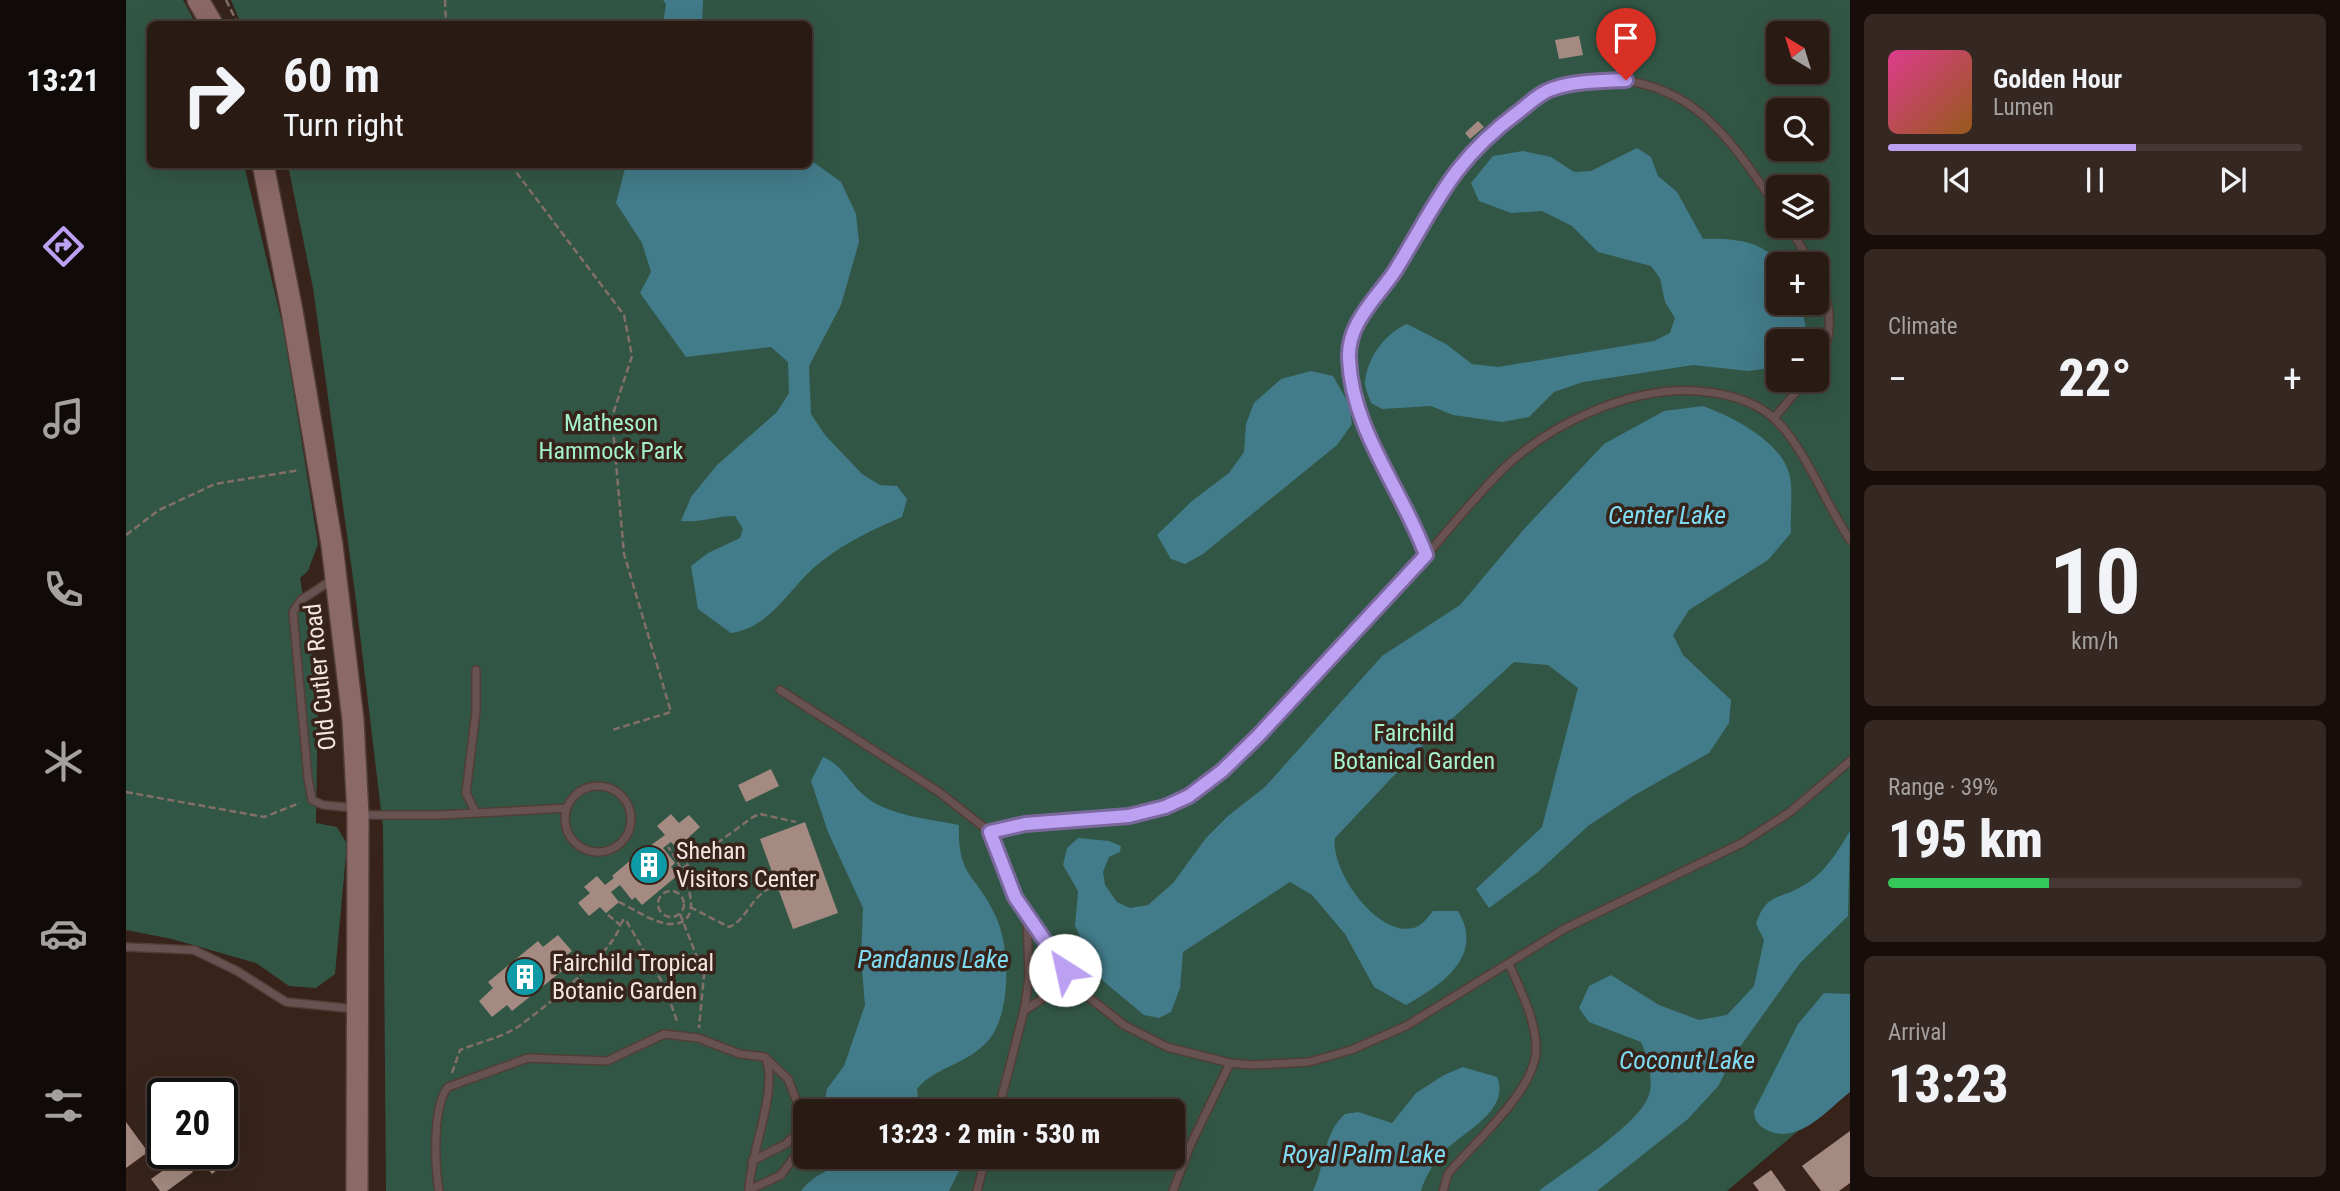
<!DOCTYPE html>
<html lang="en">
<head>
<meta charset="utf-8">
<style>
	body { margin:0; font-family:"Roboto Condensed",sans-serif; background:#352722; color:#f1f3f6; height:100vh; display:flex; flex-direction:column; font-size:26px; white-space:nowrap }
	* { box-sizing:border-box; margin:0 }
	p { font-size:23px; color:#a5a1a0 }
	.icon { flex:none; width:38px; height:38px; fill:none; stroke:currentColor; stroke-width:2; stroke-linecap:round; stroke-linejoin:round }
	.map { position:relative; flex:1; overflow:hidden }
	.side { display:flex; flex-direction:column; gap:14px; padding:14px; background:#170e0b; width:490px }
	.side>* { flex:none }
	.banner { position:absolute; left:21px; top:21px; width:665px; height:147px; border-radius:10px; box-shadow:0 7px 28px #0002,0 0 0 2px #453834; background:#291a14; color:#f1f3f6; overflow:hidden }
	.needle { width:46px; rotate:322deg }
	.controls { position:absolute; left:1640px; top:21px; display:grid; gap:14px }
	.controls a { display:grid; place-items:center; width:63px; height:63px; border-radius:10px; background:#291a14; box-shadow:0 7px 28px #0002,0 0 0 2px #453834; font-size:35px }
	.speed { position:absolute; left:21px; top:1078px; display:flex; gap:14px; font-size:35px; font-weight:700; text-align:center }
	.speed>* { display:grid; place-content:center; width:91px; height:91px; border-radius:50%; background:#291a14; box-shadow:0 7px 28px #0002,0 0 0 2px #453834; line-height:1 }
	.speed .limit { border:4px solid #111; border-radius:10px; background:#fff; color:#111 }
	.pin { position:absolute; display:grid; place-items:center; width:60px; height:60px; color:#fff; margin:-72px -30px; border-radius:50% 50% 50% 0; rotate:-45deg; box-shadow:0 0 7px #0007 }
	.pin .icon { rotate:45deg }
	.me { position:absolute; width:77px; margin:-38px; rotate:325deg; stroke-linejoin:round; filter:drop-shadow(0 0 5px #0008) }
	.turn { display:flex; align-items:center; gap:24px; height:147px; padding:0 21px; font-size:32px }
	.turn .icon { width:91px; height:91px; stroke-width:2.5 }
	.turn b { display:block; font-size:49px; line-height:60px }
	.big { font-size:52px; font-weight:800; line-height:1.1 }
	.side .widget { flex:1; display:flex; flex-direction:column; justify-content:center; gap:10px; min-width:0; padding:0 24px; border-radius:10px; background:#352722 }
	.side .dial { align-items:center; gap:0 }
	.dial b { font-size:91px; line-height:1 }
	.song { display:flex; align-items:center; gap:21px }
	.cover { width:84px; height:84px; border-radius:10px; background:linear-gradient(135deg,hsl(330 70% 55%),hsl(30 70% 35%)) }
	.played { height:7px; border-radius:4px; background:linear-gradient(90deg,#bca0f2 60%,#453834 60%) }
	.keys { display:flex; justify-content:space-around; direction:ltr }
	.heat { display:flex; justify-content:space-between; align-items:center; font-size:38px; direction:ltr }
	.charge { height:10px; border-radius:5px; background:linear-gradient(90deg,#34c759 39%,#453834 0) }
	.trip { position:absolute; left:667px; top:1099px; width:392px; height:70px; border-radius:10px; background:#291a14; box-shadow:0 7px 28px #0002,0 0 0 2px #453834; font-weight:800; line-height:70px; text-align:center }
	main { display:flex; flex:1; min-height:0 }
	.tab-bar { display:flex; flex-direction:column; width:126px; justify-content:space-around; align-items:center; background:#100a08; color:#a5a1a0 }
	.tab-bar .icon { width:49px; height:49px }
	.tab-bar .current { color:#bca0f2 }
	.tab-bar b { font-size:32px; color:#f1f3f6 }
	.map>svg:first-child { display:block }
	.green { fill:#325645; fill-rule:evenodd }
	.water { fill:#427b89 }
	.building { fill:#a48a80 }
	.lines { fill:none; stroke-linecap:round; stroke-linejoin:round }
	.service-casing { stroke:#513e36; stroke-width:10 }
	.secondary-casing { stroke:#513e36; stroke-width:24 }
	.path { stroke:#816f68; stroke-width:2.5; stroke-dasharray:7 3.5; stroke-linecap:butt }
	.service { stroke:#685251; stroke-width:7 }
	.secondary { stroke:#8b6967; stroke-width:21 }
	.route-casing { stroke:#7a689d; stroke-width:18 }
	.route { stroke:#bca0f2; stroke-width:12 }
	.labels { text-anchor:middle; dominant-baseline:central; stroke-width:7; stroke-linejoin:round; paint-order:stroke }
	.park-label { font-size:24px; fill:#a4f2cc; stroke:#37231a }
	.street-label { font-size:24px; fill:#f4e5e0; stroke:#37231a }
	.poi-label { font-size:24px; fill:#f4e5e0; stroke:#37231a; text-anchor:start }
	.water-label { font-size:26px; font-style:italic; fill:#7edbf2; stroke:#37231a }
</style>
</head>
<body>
<main>
<nav class="tab-bar">
<b>13:21</b>
<svg class="icon current" aria-label="directions" viewBox="0 0 24 24"><path d="M12 3l9 9-9 9-9-9zM9 14v-3h6M13 9l2 2-2 2"/></svg>
<svg class="icon" aria-label="music" viewBox="0 0 24 24"><path d="M9 18V5l10-2v13"/><circle cx="6" cy="18" r="3"/><circle cx="16" cy="16" r="3"/></svg>
<svg class="icon" aria-label="phone" viewBox="0 0 24 24"><path d="M5 4h4l2 5-3 2q2 4 5 5l2-3 5 2v4C11 20 4 13 5 4z"/></svg>
<svg class="icon" aria-label="climate" viewBox="0 0 24 24"><path d="M12 3v18M4 7l16 10M4 17L20 7"/></svg>
<svg class="icon" aria-label="car" viewBox="0 0 24 24"><path d="M5 17H2v-5l4-1 3-4h7l3 4 3 1v5h-3M9 17h6M6 11h13"/><circle cx="7" cy="17" r="2"/><circle cx="17" cy="17" r="2"/></svg>
<svg class="icon" aria-label="filters" viewBox="0 0 24 24"><path d="M4 7h16M4 17h16"/><circle cx="9" cy="7" r="2"/><circle cx="15" cy="17" r="2"/></svg>
</nav>
<div class="map">
<svg width="1724" height="1191" viewBox="0 0 1724 1191">
	<rect width="100%" height="100%" fill="#37231a"/>
	<!-- green -->
	<g class="green">
		<path d="M0,0H57L70,24H24V164L118,165L158,331L192,544L182,571L174,578L192,689L190,823L211,827L221,844L209,974L190,988L163,986L130,963L46,939L0,930Z"/>
		<path d="M105,0H1724V1087L1601,1191H260L257,827L229,593L187,288L162,165L682,164V24H115ZM1652,33H1690V72H1652ZM1652,110H1690V149H1652ZM1652,187H1690V226H1652ZM1652,264H1690V303H1652ZM1652,341H1690V380H1652ZM679,1111H1046V1157H679Z"/>
	</g>
	<!-- water -->
	<g class="water">
		<path d="M537,0H577L576,24H537L540,4Z"/>
		<path d="M1511,148L1525,157L1532,176L1551,192L1577,239C1599,238 1640,239 1651,264C1655,274 1652,292 1652,303H1674L1682,336L1677,341H1652V367L1622,371L1567,365L1457,382L1428,392L1403,417L1376,422L1327,415L1305,406L1256,409L1245,403C1243,396 1238,387 1239,381C1242,356 1260,333 1281,324L1320,344L1346,364L1372,367L1528,341L1544,333L1549,318L1539,302L1534,278L1525,266L1472,252L1446,226L1416,211L1385,213L1353,201L1345,183L1367,156L1397,151L1425,157L1448,172L1465,171Z"/>
		<path d="M683,159L715,182L730,214L733,242L715,305L683,366L685,414L699,435L736,474L754,485L771,486L781,499L776,517C748,529 720,542 696,561C664,585 647,627 605,633L572,609L565,566L582,553L614,538L617,529L609,516C589,516 574,523 555,521L565,497L591,465L651,412L663,393L662,362L645,347L560,357L514,293L525,272L516,243L490,203L500,165L532,168L533,164H682Z"/>
		<path d="M1185,371L1207,376L1223,404L1226,424L1211,445L1077,554L1059,564L1045,559L1031,535L1066,501L1103,473L1118,452L1120,424L1128,403L1155,379Z"/>
		<path d="M1577,406C1607,417 1657,442 1664,477C1667,495 1664,515 1665,533L1642,560L1563,610L1547,635L1557,655L1605,700L1603,723L1583,753L1507,796L1462,826L1412,872L1363,908L1350,889L1416,827L1452,688L1422,665L1388,662L1292,750L1209,838C1204,870 1251,937 1287,928C1295,927 1302,917 1307,911H1332C1359,956 1316,985 1280,1005L1248,987L1219,934L1186,895L1164,882L1057,952L1054,988L1045,1012L1033,1018L1018,1015L976,980L949,926L952,891L937,865L941,848L952,838L983,841L995,846L994,852L983,857L977,872L979,885L991,902L1004,908L1022,905L1047,883L1080,838L1102,816L1139,787L1256,656L1334,605L1399,528L1478,444L1538,411Z"/>
		<path d="M697,757C716,764 724,785 740,797C764,816 804,819 833,825C831,878 851,874 870,917C884,947 885,1009 865,1037C844,1065 809,1066 791,1089L793,1106L812,1111H704L698,1103L701,1089L718,1066L739,1005L735,958L737,908L702,832L685,781Z"/>
		<path d="M1724,831L1722,916L1674,963L1606,1058L1593,1085L1562,1119L1471,1191H1413C1440,1170 1513,1125 1523,1095C1528,1079 1521,1056 1515,1042L1463,1022L1453,1008L1463,986L1485,975L1533,1005L1573,1020L1601,1015L1628,986L1638,940L1630,924C1640,892 1655,900 1678,885C1699,873 1712,851 1724,831Z"/>
		<path d="M1698,993L1724,994V1092C1700,1111 1671,1147 1639,1129C1632,1125 1628,1119 1628,1111L1672,1024Z"/>
		<path d="M1337,1067L1371,1077C1385,1112 1335,1132 1317,1153C1308,1162 1298,1179 1295,1191H1187C1199,1166 1197,1133 1219,1114L1232,1112L1266,1123L1290,1093L1318,1075Z"/>
		<path d="M719,1157H840L823,1191H675C690,1171 709,1171 719,1157Z"/>
	</g>
	<!-- building -->
	<g class="building">
		<path d="M1453,36L1457,55L1433,59L1429,40Z"/>
		<path d="M1505,42L1519,47L1513,65L1498,59Z"/>
		<path d="M1352,121L1358,127L1344,139L1339,133Z"/>
		<path d="M645,769L653,786L620,802L612,785Z"/>
		<path d="M545,814L553,823L563,815L574,827L563,837L566,841L553,851L545,842L537,848L549,863L545,867L552,875L516,905L509,897L506,900L494,885L485,892L493,902L480,913L474,907L463,916L452,903L464,893L458,887L471,876L479,885L488,878L486,876L506,859L539,835L531,826Z"/>
		<path d="M679,822L712,913L667,929L634,839Z"/>
		<path d="M432,935L446,951L430,964L436,971L386,1011L381,1005L366,1017L353,1001L367,988L362,982L412,941L417,947Z"/>
		<path d="M0,1122L22,1152L0,1168Z"/>
		<path d="M96,1131L113,1153L86,1174L70,1153H96Z"/>
		<path d="M1724,1131V1183L1713,1191H1695L1676,1166Z"/>
		<path d="M56,1157L67,1172L41,1191H34L25,1179Z"/>
		<path d="M1645,1170L1660,1191H1633L1627,1183Z"/>
	</g>
	<g class="lines">
		<defs>
			<g id="service">
				<path d="M1663,226L1685,264"/>
				<path d="M1690,274C1706,304 1710,335 1690,365"/>
				<path d="M1648,418L1680,380"/>
				<path d="M1300,555C1293,535 1286,516 1276,497C1253,453 1221,407 1223,355C1224,315 1262,283 1281,250C1293,229 1303,205 1318,186C1341,153 1386,107 1422,90C1469,69 1528,79 1568,108C1602,133 1629,175 1652,210"/>
				<path d="M206,580L175,600L167,612L182,778L186,800L197,805L230,808"/>
				<path d="M654,690L813,792L864,832L889,897L951,988L998,1025L1041,1047L1104,1063L1128,1065L1183,1062L1225,1050L1280,1026L1438,929L1616,843L1664,812L1724,761"/>
				<circle cx="472" cy="819" r="33"/>
				<path d="M349,811L340,793L350,711V670"/>
				<path d="M233,815H314L441,808"/>
				<path d="M864,832C893,825 922,821 952,819C991,816 1029,817 1064,795C1101,772 1130,737 1160,705C1199,663 1240,623 1278,581C1311,544 1342,504 1377,469C1425,423 1505,386 1572,391C1597,393 1624,399 1644,415C1675,439 1700,505 1724,540"/>
				<path d="M0,947L68,950L111,971L160,1002L229,1009"/>
				<path d="M898,1011L923,994L951,988"/>
				<path d="M642,1060L662,1079L679,1123"/>
				<path d="M872,1111L898,1011L903,978L901,917"/>
				<path d="M626,1161L660,1144L679,1125"/>
				<path d="M623,1190L655,1175L679,1142"/>
				<path d="M313,1191C309,1166 306,1107 322,1087L402,1058L481,1061L538,1034L572,1038L614,1054L639,1057C654,1087 623,1155 623,1191"/>
				<path d="M851,1191L860,1157"/>
				<path d="M1047,1191L1064,1146L1104,1063"/>
				<path d="M1317,1191L1322,1174C1347,1143 1413,1088 1410,1046C1409,1018 1394,989 1383,964"/>
			</g>
			<g id="secondary">
				<path d="M72,0L86,24"/>
				<path d="M137,164L166,311L206,545L227,720L232,815L231,1191"/>
			</g>
		</defs>
		<!-- service casing -->
		<use href="#service" class="service-casing"/>
		<!-- secondary casing -->
		<use href="#secondary" class="secondary-casing"/>
		<!-- path -->
		<g class="path">
			<path d="M100,0L112,24"/>
			<path d="M319,0L320,24"/>
			<path d="M384,164L498,315L506,356L486,417L498,554L545,712L486,730"/>
			<path d="M0,535L33,510L89,484L174,470"/>
			<path d="M0,792L138,817L174,803"/>
			<path d="M557,868L627,817L634,814L670,822"/>
			<circle cx="545" cy="904" r="13"/>
			<path d="M493,902C508,909 527,923 544,924C586,925 554,862 542,847"/>
			<path d="M564,907L603,927C620,921 625,896 646,887"/>
			<path d="M554,914L578,975L573,1028"/>
			<path d="M494,925L498,919L501,922L539,987L552,1024"/>
			<path d="M326,1073L334,1050C351,1043 374,1038 390,1028C413,1013 491,949 494,925L480,913"/>
		</g>
		<!-- service -->
		<use href="#service" class="service"/>
		<!-- secondary -->
		<use href="#secondary" class="secondary"/>
	</g>
	<g class="lines">
		<defs>
			<path id="route" d="M939,970L889,897L864,832L899,824L1003,816L1039,807L1063,796L1096,771L1132,736L1300,555C1276,489 1226,431 1223,359C1221,323 1251,298 1269,271C1310,205 1325,162 1391,113C1402,105 1413,93 1426,89C1449,81 1476,81 1500,80"/>
		</defs>
		<!-- route casing -->
		<use href="#route" class="route-casing"/>
		<!-- route -->
		<use href="#route" class="route"/>
	</g>
	<!-- icons -->
	<defs>
		<symbol id="building-disc" viewBox="-11 -11 22 22"><circle r="9.5" fill="#0f9aa8" stroke="#37231a"/><path d="M-4-6H4V6H1V3H-1V6H-4ZM-2.5-4.3h1.7v1.8h-1.7ZM.8-4.3h1.7v1.8H.8ZM-2.5-1h1.7V.8h-1.7ZM.8-1h1.7V.8H.8Z" fill="#fff"/></symbol>
	</defs>
	<g fill-rule="evenodd">
		<use href="#building-disc" x="501" y="843" width="44" height="44"/>
		<use href="#building-disc" x="377" y="955" width="44" height="44"/>
	</g>
	<g class="labels">
		<!-- park labels -->
		<g class="park-label">
			<text x="485" y="423">Matheson<tspan x="485" dy="28">Hammock Park</tspan></text>
			<text x="1288" y="733">Fairchild<tspan x="1288" dy="28">Botanical Garden</tspan></text>
		</g>
		<!-- street labels -->
		<g class="street-label">
			<text transform="translate(194 677) rotate(-96)">Old Cutler Road</text>
		</g>
		<!-- poi labels -->
		<g class="poi-label">
			<text x="550" y="851">Shehan<tspan x="550" dy="28">Visitors Center</tspan></text>
			<text x="426" y="963">Fairchild Tropical<tspan x="426" dy="28">Botanic Garden</tspan></text>
		</g>
		<!-- water labels -->
		<g class="water-label">
			<text x="1541" y="515">Center Lake</text>
			<text x="807" y="959">Pandanus Lake</text>
			<text x="1561" y="1060">Coconut Lake</text>
			<text x="1238" y="1154">Royal Palm Lake</text>
		</g>
	</g>
</svg>
<div class="controls">
<a><svg class="needle" viewBox="-14 -14 28 28"><path d="M0-13l5 13h-10z" fill="#e53935"/><path d="M0 13l5-13h-10z" fill="#a5a1a0"/></svg></a>
<a><svg class="icon" aria-label="search" viewBox="0 0 24 24"><circle cx="10" cy="10" r="6"/><path d="M15 15l6 6"/></svg></a>
<a><svg class="icon" aria-label="layers" viewBox="0 0 24 24"><path d="M12 4l9 5-9 5-9-5zM3 14l9 5 9-5"/></svg></a>
<a>+</a>
<a>−</a>
</div>
<div class="speed"><div class="limit">20</div></div>
<div class="pin" style="left:1500px;top:80px;background:#d93025"><svg class="icon" aria-label="arrive" viewBox="0 0 24 24"><path d="M6 21V4h12l-3 4 3 4H6"/></svg></div>
<svg class="me" style="left:939px;top:970px" viewBox="-20 -20 40 40"><circle r="19" fill="#fff"/><path d="M0-13L10 11 0 6-10 11z" fill="#bca0f2"/></svg>
<div class="trip">13:23 · 2 min · 530 m</div>
<div class="banner">
<div class="turn"><svg class="icon" aria-label="right" viewBox="0 0 24 24"><path d="M7 20v-9h11M14 6l5 5-5 5"/></svg><div><b>60 m</b>Turn right</div></div>
</div>
</div>
<section class="side">
<div class="widget">
<div class="song"><i class="cover"></i><div><b>Golden Hour</b><p>Lumen</p></div></div>
<div class="played"></div>
<div class="keys"><svg class="icon" aria-label="previous" viewBox="0 0 24 24"><path d="M18 5L8 12l10 7zM5 5v14"/></svg><svg class="icon" aria-label="pause" viewBox="0 0 24 24"><path d="M8 5v14M16 5v14"/></svg><svg class="icon" aria-label="next" viewBox="0 0 24 24"><path d="M6 5l10 7-10 7zM19 5v14"/></svg></div>
</div>
<div class="widget"><p>Climate</p>
<div class="heat"><a>−</a><b class="big">22°</b><a>+</a></div>
</div>
<div class="widget dial"><b>10</b><p>km/h</p></div>
<div class="widget"><p>Range · 39%</p><b class="big">195 km</b><div class="charge"></div></div>
<div class="widget"><p>Arrival</p><b class="big">13:23</b></div>
</section>
</main>
</body>
</html>
